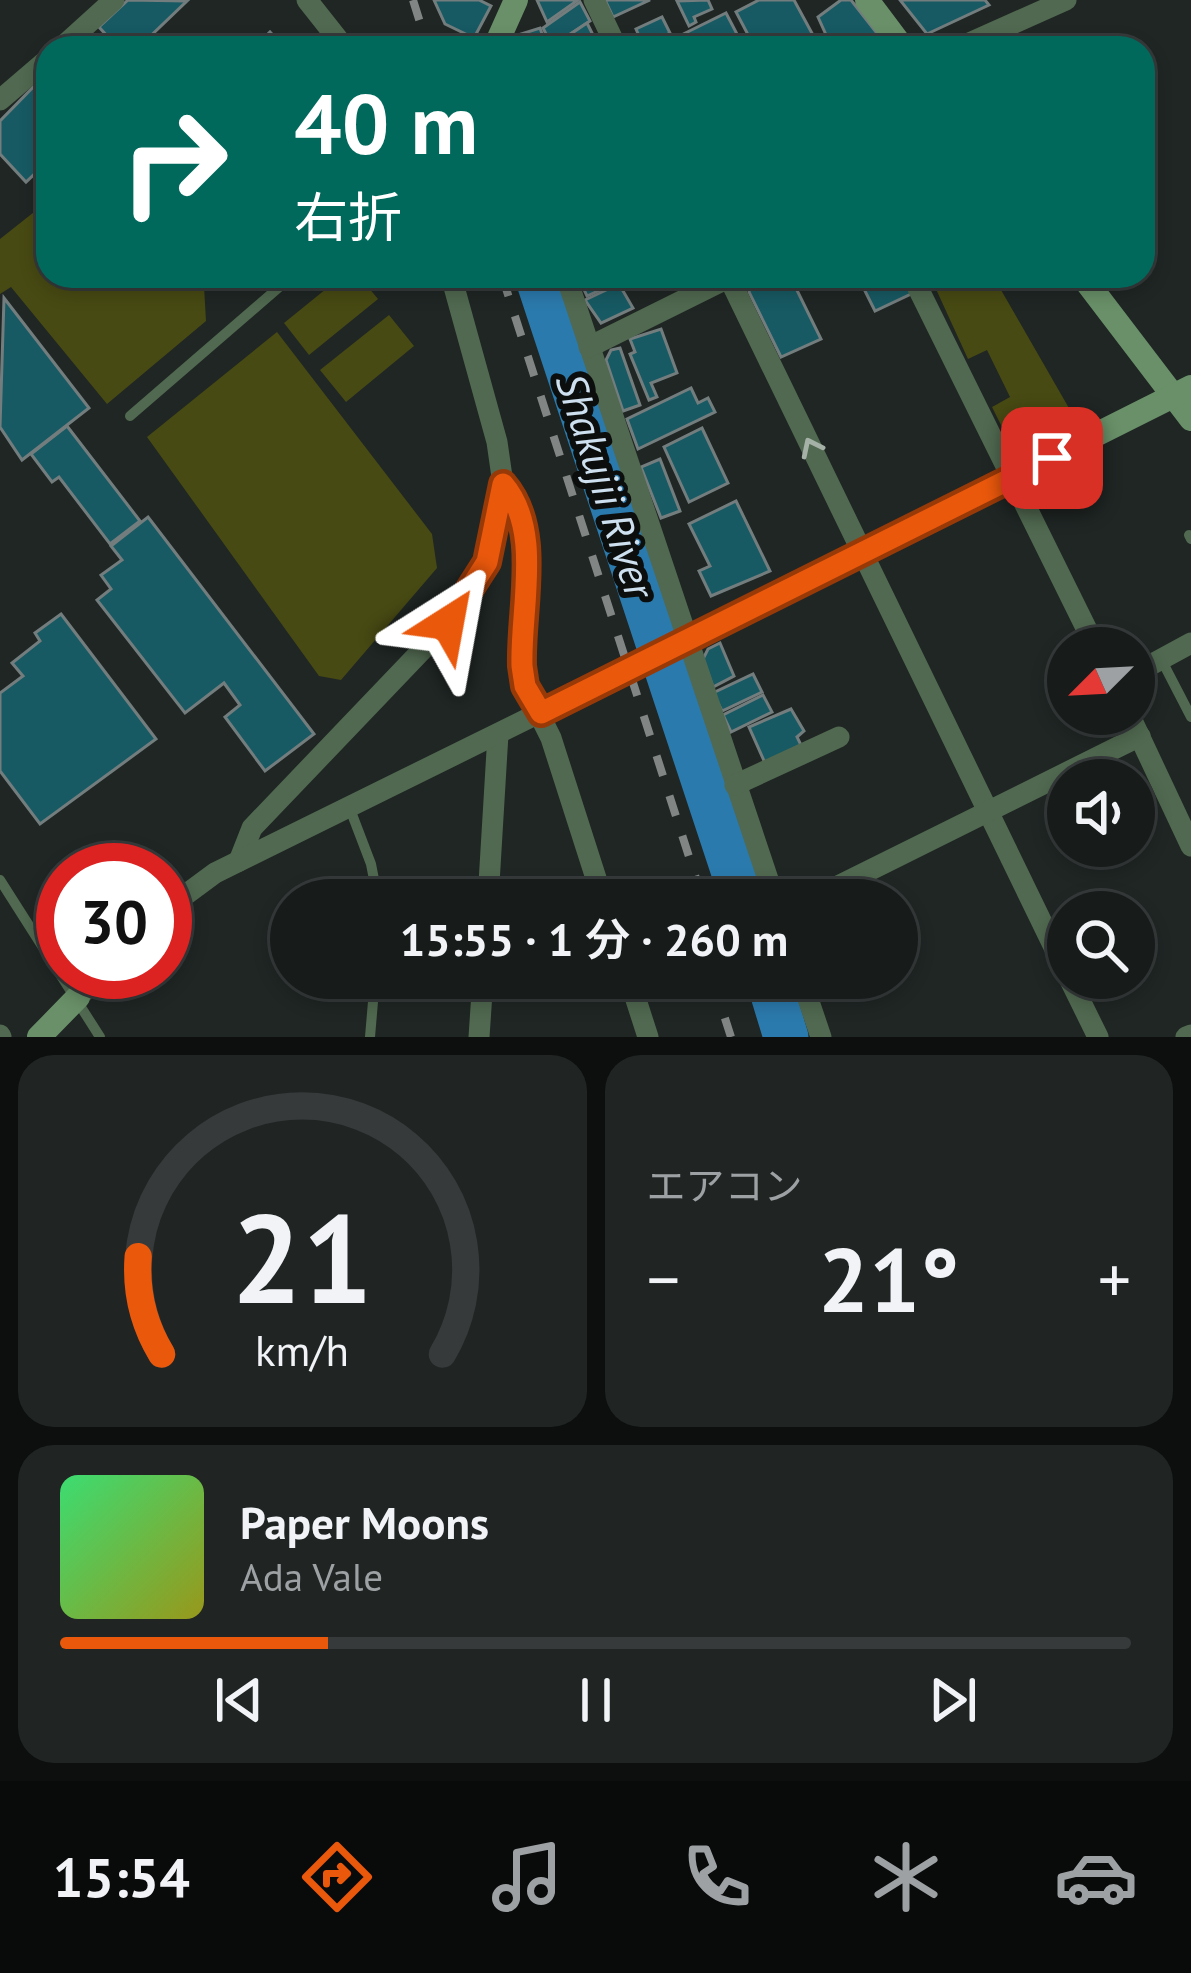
<!DOCTYPE html>
<html lang="ja">
<head>
<meta charset="utf-8">
<style>
	body { margin:0; font-family:"PT Sans","Noto Sans JP",sans-serif; background:#202524; color:#f1f3f6; height:100vh; display:flex; flex-direction:column; font-size:45px; white-space:nowrap }
	* { box-sizing:border-box; margin:0 }
	p { font-size:39px; color:#9ea1a3 }
	.icon { flex:none; width:66px; height:66px; fill:none; stroke:currentColor; stroke-width:2; stroke-linecap:round; stroke-linejoin:round }
	.map { position:relative; height:1037px; overflow:hidden }
	.side { display:flex; flex-direction:column; gap:18px; padding:18px; background:#0d0f0f; flex:1 }
	.side>* { flex:none }
	.banner { position:absolute; left:36px; top:36px; width:1119px; height:252px; border-radius:36px; box-shadow:0 6px 18px #0003,0 0 0 3px #363a3a; background:#00695c; color:#fff; overflow:hidden }
	.needle { width:78px; rotate:246deg }
	.controls { position:absolute; left:1047px; top:627px; display:grid; gap:24px }
	.controls a { display:grid; place-items:center; width:108px; height:108px; border-radius:50%; background:#171c1b; box-shadow:0 6px 18px #0003,0 0 0 3px #363a3a; font-size:60px }
	.speed { position:absolute; left:36px; top:843px; display:flex; gap:24px; font-size:60px; font-weight:700; text-align:center }
	.speed>* { display:grid; place-content:center; width:156px; height:156px; border-radius:50%; background:#171c1b; box-shadow:0 6px 18px #0003,0 0 0 3px #363a3a; line-height:1 }
	.speed .limit { border:18px solid #d22; background:#fff; color:#111 }
	.pin { position:absolute; display:grid; place-items:center; width:102px; height:102px; color:#fff; margin:-51px; border-radius:24px; box-shadow:0 6px 18px #0006 }
	.me { position:absolute; width:132px; margin:-66px; rotate:34deg; stroke-linejoin:round; filter:drop-shadow(0 0 9px #0008) }
	.turn { display:flex; align-items:center; gap:42px; height:252px; padding:0 60px; font-size:54px }
	.turn .icon { width:156px; height:156px; stroke-width:2.5 }
	.turn b { display:block; font-size:84px; line-height:102px }
	.big { font-size:90px; font-weight:600; line-height:1.1 }
	.side .tile { flex:1; display:flex; flex-direction:column; justify-content:center; gap:18px; min-width:0; padding:0 42px; border-radius:36px; background:#202524 }
	.side .dial { align-items:center; gap:0 }
	.dial svg { height:312px; overflow:visible; fill:none; stroke:#363a3a; stroke-width:7; stroke-linecap:round; text-anchor:middle }
	.dial text { fill:#f1f3f6; stroke:none }
	.song { display:flex; align-items:center; gap:36px }
	.cover { width:144px; height:144px; border-radius:18px; background:linear-gradient(135deg,hsl(140 70% 55%),hsl(60 70% 35%)) }
	.played { height:12px; border-radius:6px; background:linear-gradient(90deg,#ea580c 25%,#363a3a 25%) }
	.keys { display:flex; justify-content:space-around; direction:ltr }
	.heat { display:flex; justify-content:space-between; align-items:center; font-size:66px; direction:ltr }
	.side .tiles { flex:1; display:grid; gap:18px; grid-template-columns:1fr 1fr }
	.tile:last-child { grid-column:span 2 }
	.trip { position:absolute; left:270px; top:879px; width:648px; height:120px; border-radius:60px; background:#171c1b; box-shadow:0 6px 18px #0003,0 0 0 3px #363a3a; font-weight:600; line-height:120px; text-align:center }
	.menu { display:flex; height:192px; justify-content:space-around; align-items:center; background:#090b0b; color:#9ea1a3 }
	.menu .icon { width:84px; height:84px }
	.menu .selected { color:#ea580c }
	.menu b { font-size:54px; color:#f1f3f6 }
	.map>svg:first-child { display:block }
	.green { fill:#484a13 }
	.lines { fill:none; stroke-linecap:round; stroke-linejoin:round }
	.river { stroke:#2b7aad; stroke-width:45 }
	.building { fill:#175a63; stroke:#747d7e; stroke-width:3 }
	.lane { stroke:#516950; stroke-width:10 }
	.street { stroke:#516950; stroke-width:21 }
	.secondary { stroke:#699068; stroke-width:24 }
	.rail { stroke:#818685; stroke-width:8; stroke-dasharray:21 21; stroke-linecap:butt }
	.oneway { stroke:#a5b0a6 }
	.route-casing { stroke:#983908; stroke-width:30 }
	.route { stroke:#ea580c; stroke-width:21 }
	.labels { text-anchor:middle; dominant-baseline:central; stroke-width:12; stroke-linejoin:round; paint-order:stroke }
	.water-label { font-size:42px; font-style:italic; fill:#cee0ef; stroke:#0b0e0d }
</style>
</head>
<body>
<div class="map">
<svg width="1191" height="1037" viewBox="0 0 1191 1037">
	<rect width="100%" height="100%" fill="#1f2624"/>
	<!-- green -->
	<g class="green">
		<path d="M48,201V276H194L204,286L206,321L107,404L11,287L0,294V239Z"/>
		<path d="M342,276H359L378,299L309,355L284,323Z"/>
		<path d="M930,276H993L1081,429L1023,458L1013,449L992,407L1010,397L987,350L968,359Z"/>
		<path d="M389,315L414,346L346,402L320,370Z"/>
		<path d="M277,332L432,534L437,568L341,680L319,676L147,437Z"/>
	</g>
	<g class="lines">
		<!-- river -->
		<g class="river">
			<path d="M537,276L743,900"/>
			<path d="M768,978L786,1037"/>
		</g>
	</g>
	<!-- building -->
	<g class="building">
		<path d="M128,0L187,1L138,48H118L99,27Z"/>
		<path d="M434,0H479L491,6L474,38L445,24Z"/>
		<path d="M537,0H578L547,22Z"/>
		<path d="M605,0H650L613,17Z"/>
		<path d="M708,0L712,9L694,17L696,22L689,26L677,1Z"/>
		<path d="M759,0H794L820,48H755L736,12Z"/>
		<path d="M841,0H851L880,37L865,48H832L818,17Z"/>
		<path d="M900,0H985L989,5L927,34Z"/>
		<path d="M580,2L590,21L552,46L543,28Z"/>
		<path d="M726,13L737,34L709,48H655Z"/>
		<path d="M662,17L670,33L643,45L636,29Z"/>
		<path d="M587,23L599,47L550,48Z"/>
		<path d="M540,28L547,48H520L524,46L521,34Z"/>
		<path d="M270,32L285,48H254Z"/>
		<path d="M48,72V161L26,182L0,154V121Z"/>
		<path d="M589,276H609L613,284L587,296L580,281Z"/>
		<path d="M763,276H790L821,339L781,357L749,292L751,282Z"/>
		<path d="M875,276H904L913,293L875,311L861,283Z"/>
		<path d="M619,284L633,308L601,323L585,300Z"/>
		<path d="M4,298L89,408L22,460L0,427Z"/>
		<path d="M661,329L677,373L651,383L657,397L649,400L630,354L635,352L630,339Z"/>
		<path d="M620,348L640,405L623,411L606,360L611,350Z"/>
		<path d="M691,388L698,403L708,398L715,412L638,449L627,419Z"/>
		<path d="M67,426L140,521L110,544L59,477L52,482L31,454Z"/>
		<path d="M702,428L728,483L689,502L664,447Z"/>
		<path d="M660,459L680,511L661,518L641,467Z"/>
		<path d="M736,501L770,571L711,596L699,571L710,566L689,524Z"/>
		<path d="M148,517L314,734L265,771L225,717L240,705L224,683L185,713L97,600L111,589L101,575L122,560L111,546Z"/>
		<path d="M61,614L156,739L40,824L0,771V693L23,676L12,663L40,641L35,633Z"/>
		<path d="M720,643L734,676L713,687L703,659L708,649Z"/>
		<path d="M753,674L762,692L722,711L713,693Z"/>
		<path d="M763,695L772,712L731,732L723,715Z"/>
		<path d="M791,709L804,731L797,737L801,745L765,763L749,727Z"/>
	</g>
	<g class="lines">
		<!-- lane -->
		<g class="lane">
			<path d="M130,416L292,276"/>
			<path d="M1189,535L1191,539"/>
			<path d="M1161,659L1191,717"/>
			<path d="M350,809L371,864L378,900"/>
			<path d="M0,880L100,1037"/>
			<path d="M370,1037L375,978"/>
		</g>
		<!-- street -->
		<g class="street">
			<path d="M307,0L345,48"/>
			<path d="M594,0L617,48"/>
			<path d="M61,48L114,0"/>
			<path d="M958,48L1066,0"/>
			<path d="M0,100L48,59"/>
			<path d="M566,276L775,900"/>
			<path d="M728,276L1068,976"/>
			<path d="M912,276L1096,648"/>
			<path d="M589,347L732,276"/>
			<path d="M503,484L516,499L524,525L525,686L551,738L603,900"/>
			<path d="M1134,674L1191,643"/>
			<path d="M1129,714L1191,846"/>
			<path d="M735,785L839,737"/>
			<path d="M239,861L252,828L448,623L487,562L503,484L497,442L451,276"/>
			<path d="M488,900L498,734"/>
			<path d="M810,900L1140,736"/>
			<path d="M165,910L215,873L685,641"/>
			<path d="M629,978L648,1037"/>
			<path d="M801,978L821,1037"/>
			<path d="M1069,978L1098,1037"/>
			<path d="M78,997L103,972"/>
			<path d="M0,1035L1,1037"/>
			<path d="M479,1037L483,978"/>
			<path d="M1186,1037L1191,1035"/>
		</g>
		<!-- secondary -->
		<g class="secondary">
			<path d="M867,0L903,48"/>
			<path d="M495,47L516,0"/>
			<path d="M1082,276L1191,419"/>
			<path d="M685,641L1191,387"/>
			<path d="M39,1037L78,997"/>
		</g>
		<!-- rail -->
		<g class="rail">
			<path d="M413,0L428,48"/>
			<path d="M502,276L703,900"/>
			<path d="M712,978L731,1037"/>
		</g>
	</g>
	<!-- one-way arrows -->
	<defs><path id="oneway-chevron" d="M-2-3.5L2.5 0L-2 3.5" fill="none" stroke-width="1.6" stroke-linecap="round" stroke-linejoin="round" transform="scale(3)"/></defs>
	<use class="oneway" href="#oneway-chevron" transform="translate(811 447) rotate(-116)"/>
	<g class="lines">
		<defs>
			<path id="route" d="M448,623L487,562L503,484C543,530 520,609 522,666L525,686L541,713L1052,458"/>
		</defs>
		<!-- route casing -->
		<use href="#route" class="route-casing"/>
		<!-- route -->
		<use href="#route" class="route"/>
	</g>
	<g class="labels">
		<!-- water labels -->
		<g class="water-label">
			<text transform="translate(606 485) rotate(72)">Shakujii River</text>
		</g>
	</g>
</svg>
<div class="controls">
<a><svg class="needle" viewBox="-14 -14 28 28"><path d="M0-13l5 13h-10z" fill="#e53935"/><path d="M0 13l5-13h-10z" fill="#9ea1a3"/></svg></a>
<a><svg class="icon" aria-label="sound" viewBox="0 0 24 24"><path d="M4 9h4l5-4v14l-5-4H4zM17 9q2 3 0 6"/></svg></a>
<a><svg class="icon" aria-label="search" viewBox="0 0 24 24"><circle cx="10" cy="10" r="6"/><path d="M15 15l6 6"/></svg></a>
</div>
<div class="speed"><div class="limit">30</div></div>
<div class="pin" style="left:1052px;top:458px;background:#d93025"><svg class="icon" aria-label="arrive" viewBox="0 0 24 24"><path d="M6 21V4h12l-3 4 3 4H6"/></svg></div>
<svg class="me" style="left:448px;top:623px" viewBox="-20 -20 40 40"><path d="M0-17L14 15 0 8-14 15z" fill="#ea580c" stroke="#fff" stroke-width="4"/></svg>
<div class="trip">15:55 · 1 分 · 260 m</div>
<div class="banner">
<div class="turn"><svg class="icon" aria-label="right" viewBox="0 0 24 24"><path d="M7 20v-9h11M14 6l5 5-5 5"/></svg><div><b>40 m</b>右折</div></div>
</div>
</div>
<section class="side">
<div class="tiles">
<div class="tile dial"><svg viewBox="0 0 100 80">
<path d="M14 69A42 42 0 1 1 86 69"/>
<path d="M14 69A42 42 0 0 1 8 44" stroke="#ea580c"/>
<text x="50" y="56" font-size="32" font-weight="700">21</text>
<text x="50" y="72" font-size="11">km/h</text>
</svg></div>
<div class="tile"><p>エアコン</p>
<div class="heat"><a>−</a><b class="big">21°</b><a>+</a></div>
</div>
<div class="tile">
<div class="song"><i class="cover"></i><div><b>Paper Moons</b><p>Ada Vale</p></div></div>
<div class="played"></div>
<div class="keys"><svg class="icon" aria-label="previous" viewBox="0 0 24 24"><path d="M18 5L8 12l10 7zM5 5v14"/></svg><svg class="icon" aria-label="pause" viewBox="0 0 24 24"><path d="M8 5v14M16 5v14"/></svg><svg class="icon" aria-label="next" viewBox="0 0 24 24"><path d="M6 5l10 7-10 7zM19 5v14"/></svg></div>
</div>
</div>
</section>
<nav class="menu">
<b>15:54</b>
<svg class="icon selected" aria-label="directions" viewBox="0 0 24 24"><path d="M12 3l9 9-9 9-9-9zM9 14v-3h6M13 9l2 2-2 2"/></svg>
<svg class="icon" aria-label="music" viewBox="0 0 24 24"><path d="M9 18V5l10-2v13"/><circle cx="6" cy="18" r="3"/><circle cx="16" cy="16" r="3"/></svg>
<svg class="icon" aria-label="phone" viewBox="0 0 24 24"><path d="M5 4h4l2 5-3 2q2 4 5 5l2-3 5 2v4C11 20 4 13 5 4z"/></svg>
<svg class="icon" aria-label="climate" viewBox="0 0 24 24"><path d="M12 3v18M4 7l16 10M4 17L20 7"/></svg>
<svg class="icon" aria-label="car" viewBox="0 0 24 24"><path d="M5 17H2v-5l4-1 3-4h7l3 4 3 1v5h-3M9 17h6M6 11h13"/><circle cx="7" cy="17" r="2"/><circle cx="17" cy="17" r="2"/></svg>
</nav>
</body>
</html>
